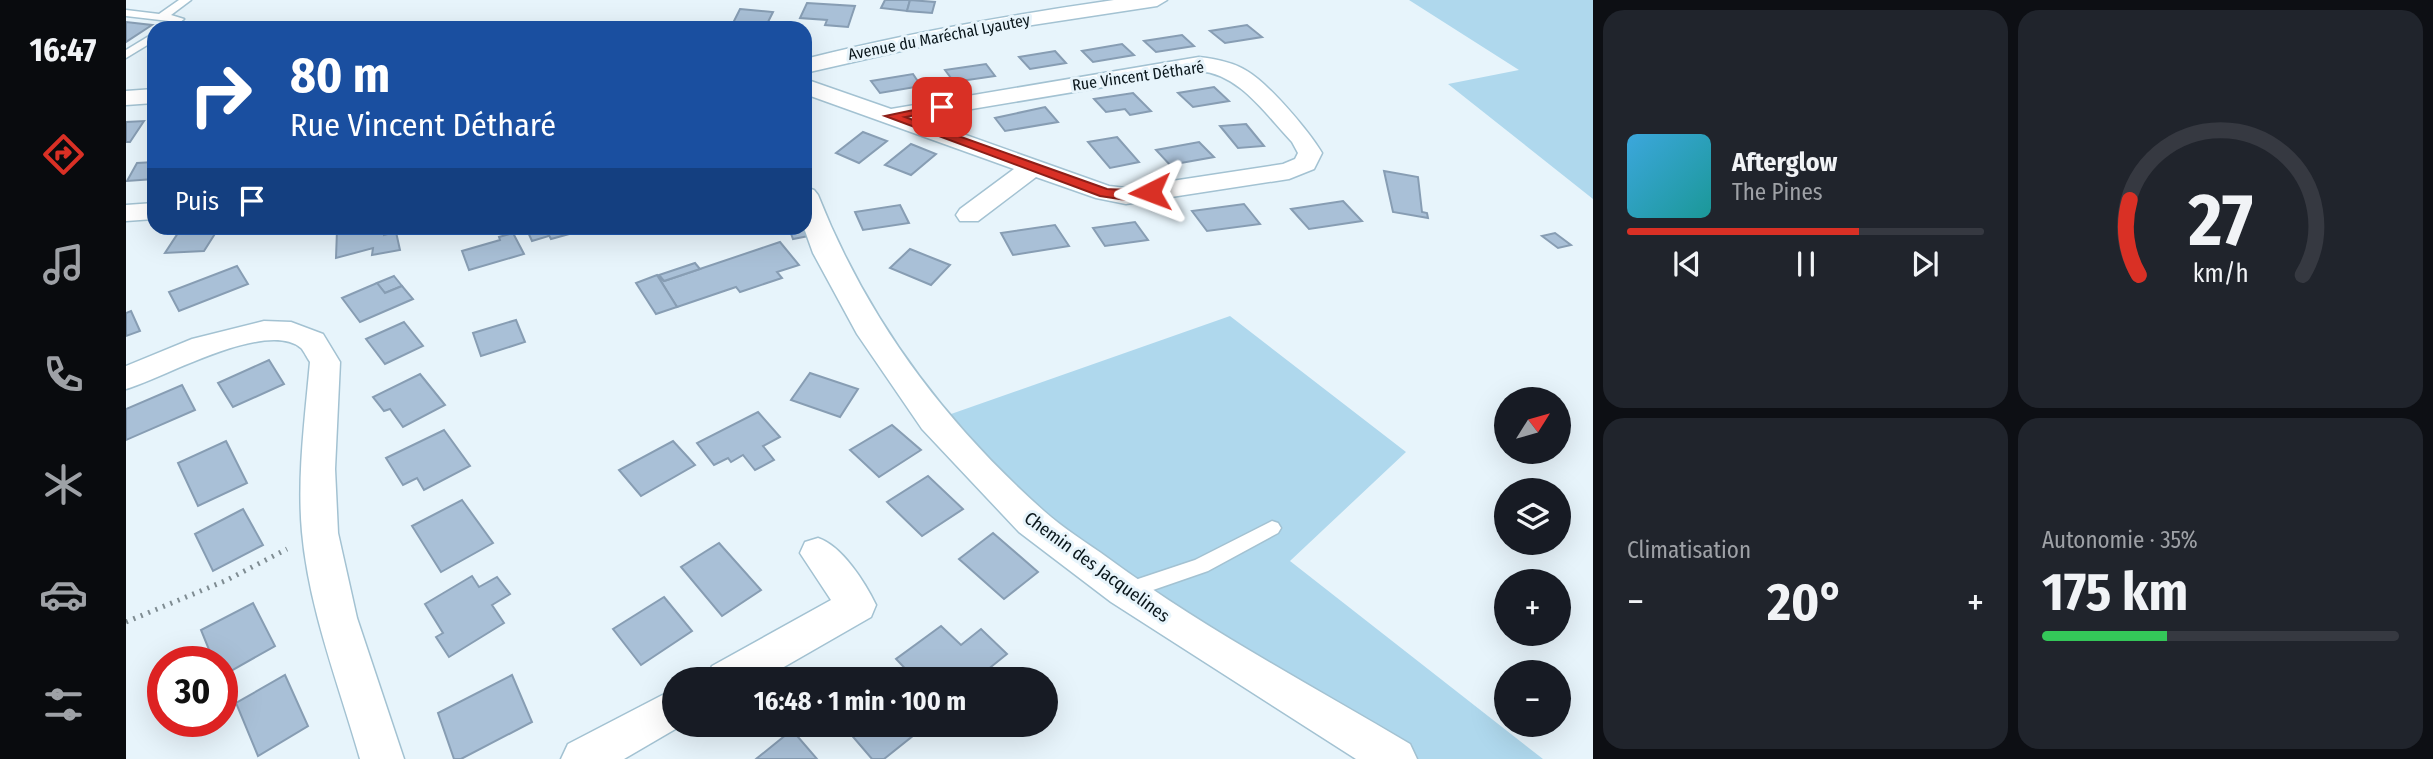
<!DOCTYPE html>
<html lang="fr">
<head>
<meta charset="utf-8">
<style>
	body { margin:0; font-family:"Fira Sans Condensed",sans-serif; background:#20242c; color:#f1f3f6; height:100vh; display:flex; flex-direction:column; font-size:26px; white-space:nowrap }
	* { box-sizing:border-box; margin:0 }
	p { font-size:23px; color:#9ea1a6 }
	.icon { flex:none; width:38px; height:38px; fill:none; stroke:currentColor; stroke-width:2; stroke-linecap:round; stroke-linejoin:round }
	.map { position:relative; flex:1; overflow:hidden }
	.details { display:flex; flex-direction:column; gap:10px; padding:10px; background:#0d0f14; width:840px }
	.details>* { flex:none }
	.banner { position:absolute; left:21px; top:21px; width:665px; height:214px; border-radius:21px; box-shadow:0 7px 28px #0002; background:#1a4fa0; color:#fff; overflow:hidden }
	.needle { width:46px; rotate:53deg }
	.tools { position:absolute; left:1368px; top:387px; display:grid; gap:14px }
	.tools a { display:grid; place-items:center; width:77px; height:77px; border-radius:50%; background:#171b24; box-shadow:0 7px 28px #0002; font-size:35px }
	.speed { position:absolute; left:21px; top:646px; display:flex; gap:14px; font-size:35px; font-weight:700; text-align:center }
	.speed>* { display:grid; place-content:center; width:91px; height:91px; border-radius:50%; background:#171b24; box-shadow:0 7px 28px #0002; line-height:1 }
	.speed .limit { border:10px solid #d22; background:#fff; color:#111 }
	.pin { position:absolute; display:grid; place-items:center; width:60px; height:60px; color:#fff; margin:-30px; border-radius:14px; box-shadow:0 4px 10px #0006 }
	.me { position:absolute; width:77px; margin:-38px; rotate:267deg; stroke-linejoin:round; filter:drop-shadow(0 0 5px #0008) }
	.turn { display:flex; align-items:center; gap:24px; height:147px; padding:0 28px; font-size:32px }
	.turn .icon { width:91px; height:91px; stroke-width:2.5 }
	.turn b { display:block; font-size:49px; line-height:60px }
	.then { display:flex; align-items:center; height:66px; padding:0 28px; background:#0003; gap:14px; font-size:26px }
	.big { font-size:52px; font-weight:700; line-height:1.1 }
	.details .card { flex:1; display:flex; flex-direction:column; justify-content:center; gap:10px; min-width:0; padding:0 24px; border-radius:21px; background:#20242c }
	.details .dial { align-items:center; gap:0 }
	.dial svg { height:182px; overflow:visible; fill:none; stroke:#363941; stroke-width:7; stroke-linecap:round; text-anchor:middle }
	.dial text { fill:#f1f3f6; stroke:none }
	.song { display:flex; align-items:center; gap:21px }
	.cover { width:84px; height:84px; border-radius:10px; background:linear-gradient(135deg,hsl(200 70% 55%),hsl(180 70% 35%)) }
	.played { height:7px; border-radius:4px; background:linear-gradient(90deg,#d93025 65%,#363941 65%) }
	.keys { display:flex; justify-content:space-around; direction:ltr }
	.heat { display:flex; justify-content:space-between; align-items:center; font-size:38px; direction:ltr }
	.charge { height:10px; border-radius:5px; background:linear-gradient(90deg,#34c759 35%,#363941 0) }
	.details .tiles { flex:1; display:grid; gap:10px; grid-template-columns:repeat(2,1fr) }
	.trip { position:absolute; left:536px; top:667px; width:396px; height:70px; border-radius:35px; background:#171b24; box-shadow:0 7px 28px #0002; font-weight:700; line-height:70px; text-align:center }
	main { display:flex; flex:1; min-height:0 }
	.tab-bar { display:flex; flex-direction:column; width:126px; justify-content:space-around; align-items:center; background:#090b0e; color:#9ea1a6 }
	.tab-bar .icon { width:49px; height:49px }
	.tab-bar .active { color:#d93025 }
	.tab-bar b { font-size:32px; color:#f1f3f6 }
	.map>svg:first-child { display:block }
	.green { fill:#afd8ed }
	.building { fill:#a9c0d7; stroke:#879db3; stroke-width:2 }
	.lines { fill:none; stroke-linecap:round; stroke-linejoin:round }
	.lane-casing { stroke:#a3c2d2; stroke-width:3 }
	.street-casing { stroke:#a3c2d2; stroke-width:3 }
	.path { stroke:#7f8c92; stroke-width:5; stroke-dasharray:2 6; stroke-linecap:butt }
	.lane { fill:#fff; fill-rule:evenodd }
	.street { fill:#fff; fill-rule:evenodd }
	.route { fill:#d93025; stroke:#8d1f18; stroke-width:2 }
	.labels { text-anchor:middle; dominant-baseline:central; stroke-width:6; stroke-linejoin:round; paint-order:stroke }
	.far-street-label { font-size:16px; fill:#0a161b; stroke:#e7f4fb }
	.street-label { font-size:18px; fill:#0a161b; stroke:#e7f4fb }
</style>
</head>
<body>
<main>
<nav class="tab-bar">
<b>16:47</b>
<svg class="icon active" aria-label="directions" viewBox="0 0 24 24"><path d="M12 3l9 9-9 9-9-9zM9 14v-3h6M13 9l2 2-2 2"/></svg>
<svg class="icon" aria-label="music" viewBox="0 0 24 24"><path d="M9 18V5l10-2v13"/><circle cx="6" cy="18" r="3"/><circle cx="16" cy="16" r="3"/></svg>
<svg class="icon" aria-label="phone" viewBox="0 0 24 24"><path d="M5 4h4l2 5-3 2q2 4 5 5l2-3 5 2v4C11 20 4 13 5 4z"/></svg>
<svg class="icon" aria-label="climate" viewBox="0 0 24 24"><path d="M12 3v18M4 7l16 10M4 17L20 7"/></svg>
<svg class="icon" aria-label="car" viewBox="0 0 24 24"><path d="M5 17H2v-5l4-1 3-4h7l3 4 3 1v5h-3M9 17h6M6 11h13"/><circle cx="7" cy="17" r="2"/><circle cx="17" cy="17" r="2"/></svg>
<svg class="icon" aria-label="filters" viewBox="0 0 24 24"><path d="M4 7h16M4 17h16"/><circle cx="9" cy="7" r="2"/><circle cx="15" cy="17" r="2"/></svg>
</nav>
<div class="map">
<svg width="1467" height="759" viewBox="0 0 1467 759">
	<rect width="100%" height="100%" fill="#e7f4fb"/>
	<!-- green -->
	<g class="green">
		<path d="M1283,0H1467V199L1322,84L1393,70Z"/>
		<path d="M1104,316L1280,452L1164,561L1417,759H1269L998,591L808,420Z"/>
	</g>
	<!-- building -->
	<g class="building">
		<path d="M759,0H784L781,11L755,8Z"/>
		<path d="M784,0L809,2L806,13L781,11Z"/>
		<path d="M681,3L729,6L722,27L699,25L701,20L674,18Z"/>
		<path d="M614,9L647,12L641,24L607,23Z"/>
		<path d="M0,22L26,25L0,42Z"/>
		<path d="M1121,25L1136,37L1099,43L1084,31Z"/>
		<path d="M1056,35L1068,46L1030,52L1018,41Z"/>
		<path d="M996,44L1008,55L967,62L956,51Z"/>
		<path d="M929,51L940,63L904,69L893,57Z"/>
		<path d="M860,64L869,76L828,82L819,70Z"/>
		<path d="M787,74L795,86L754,93L745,81Z"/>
		<path d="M1088,87L1103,101L1067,107L1052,93Z"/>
		<path d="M1007,93L1025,111L1004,115L999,109L980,112L968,99Z"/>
		<path d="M919,107L932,122L879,131L869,118Z"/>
		<path d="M18,121L4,142H0V122Z"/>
		<path d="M1120,124L1138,146L1112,148L1094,126Z"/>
		<path d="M737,132L761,141L733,163L710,153Z"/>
		<path d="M991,137L1013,162L984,168L962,142Z"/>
		<path d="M1073,142L1088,157L1044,165L1030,150Z"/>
		<path d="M785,144L810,154L785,175L759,165Z"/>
		<path d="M28,162V179L1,181L11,163Z"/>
		<path d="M1258,171L1292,177L1296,212L1301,213L1302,218L1267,212Z"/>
		<path d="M1217,201L1236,221L1183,229L1165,209Z"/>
		<path d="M1118,204L1134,224L1081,231L1066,211Z"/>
		<path d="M774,205L783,223L737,230L729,212Z"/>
		<path d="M1009,222L1022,240L979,246L967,228Z"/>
		<path d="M929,225L943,246L887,255L875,233Z"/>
		<path d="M201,228H258V235L270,232L274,250L246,255L247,248L210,258L211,230L200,232Z"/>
		<path d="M400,228H419L423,236L406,241Z"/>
		<path d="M419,228H465L425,239Z"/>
		<path d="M663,228H679L688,235L667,239Z"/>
		<path d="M92,229L78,251L39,253L54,230Z"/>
		<path d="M387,233L398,254L343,270L336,251L374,240L373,237Z"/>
		<path d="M1429,233L1445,245L1432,248L1416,236Z"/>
		<path d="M654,242L673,265L651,272L656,278L614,292L610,287L551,307L531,275L538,281Z"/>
		<path d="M784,249L824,265L805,285L764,268Z"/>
		<path d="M569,263L574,269L538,281L533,275Z"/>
		<path d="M111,266L122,284L53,311L43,292Z"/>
		<path d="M531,275L551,307L530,314L510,283Z"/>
		<path d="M268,276L276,286L259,293L251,283Z"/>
		<path d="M251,283L259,293L276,286L287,299L234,322L216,298Z"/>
		<path d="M5,311L14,331L0,336V313Z"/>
		<path d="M390,320L399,342L355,356L347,333Z"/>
		<path d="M278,322L297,346L259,364L240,339Z"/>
		<path d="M143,360L158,384L107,407L92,383Z"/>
		<path d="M684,373L732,389L714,417L665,400Z"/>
		<path d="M294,374L319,405L277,427L264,409L258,411L247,397Z"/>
		<path d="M56,385L69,410L0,440V409Z"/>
		<path d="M632,412L654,437L637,446L648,460L629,470L617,455L605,462L602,458L588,465L571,443Z"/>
		<path d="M766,425L795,450L753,477L724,450Z"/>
		<path d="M318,430L344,466L298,490L291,478L277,485L260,458Z"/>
		<path d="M100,441L121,483L72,506L52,463Z"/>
		<path d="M547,441L569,465L515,496L493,470Z"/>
		<path d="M802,476L837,509L796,536L761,502Z"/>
		<path d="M336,500L367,543L315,572L286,526Z"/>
		<path d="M117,509L137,545L87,571L69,534Z"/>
		<path d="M867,533L912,572L878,599L833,559Z"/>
		<path d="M593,543L635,590L596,616L555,567Z"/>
		<path d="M346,576L353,587L371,577L384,594L366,605L378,623L323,657L310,637L317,633L299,604Z"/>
		<path d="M538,597L566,631L515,665L487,629Z"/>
		<path d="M127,603L149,646L96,676V662H88L75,630Z"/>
		<path d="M815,626L835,645L855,629L881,654L850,679H843L834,670L823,679H789L770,659Z"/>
		<path d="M159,675L182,726L132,756L110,703Z"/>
		<path d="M386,675L406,722L335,759H328L312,713Z"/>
		<path d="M716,724H787L793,731L758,759H746Z"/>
		<path d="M666,730L691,759H630Z"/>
	</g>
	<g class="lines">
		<defs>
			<g id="lane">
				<path d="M53,0H65L45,15L58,19L47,28H35L43,21L0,16V10L33,14Z"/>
				<path d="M28,33V41L0,58V50Z"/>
				<path d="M1146,521L1152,523L1155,528L1152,533L1082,571L1001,599L994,597L991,591L994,585L1069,560Z"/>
			</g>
			<g id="street">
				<path d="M988,0H1041L1031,6L854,33L679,73V59C781,33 884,15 988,0Z"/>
				<path d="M1073,57C1090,59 1107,62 1121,71C1143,84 1183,131 1196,153L1188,169L1163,179L1000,204L970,198L910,177L852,221H834L830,215L834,209L888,169L679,94V79L765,109ZM1073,71C1114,74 1140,115 1166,142L1172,153L1169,159L1157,164L1000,188L983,186L792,118Z"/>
				<path d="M28,89V103L0,105V91Z"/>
				<path d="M679,187L688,190L692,195C741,319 818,422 918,511C937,528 961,543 982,558C1077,628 1183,684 1284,744L1291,759H1230L985,602L893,532L796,429L731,334L687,253L678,228Z"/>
				<path d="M28,203V219L0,221V205Z"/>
				<path d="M138,321L165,322L197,334L214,362L209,469L212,533L231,618L278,759H234C213,685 183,610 176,532C171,476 179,418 184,362C181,358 178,351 175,348C140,319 38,378 0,389V366L66,339Z"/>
				<path d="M692,538C716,546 739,582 750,605L745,617L637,679H580L586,666L705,600L674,553L679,542Z"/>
				<path d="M548,689V724H558L498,759H435L442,744Z"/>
			</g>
		</defs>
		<!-- lane casing -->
		<use href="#lane" class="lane-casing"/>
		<!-- street casing -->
		<use href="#street" class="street-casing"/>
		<!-- path -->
		<path class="path" d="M0,622L101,580L161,549"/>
		<!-- lane -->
		<use href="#lane" class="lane"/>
		<!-- street -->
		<use href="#street" class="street"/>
	</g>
	<!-- route -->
	<path class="route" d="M816,104L820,105V110L779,117L981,189C994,191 1022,186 1030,192L1000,200L974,196L759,116Z"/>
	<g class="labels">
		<!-- far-street labels -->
		<g class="far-street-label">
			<text transform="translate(813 37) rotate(-11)">Avenue du Maréchal Lyautey</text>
			<text transform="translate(1012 76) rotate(-8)">Rue Vincent Détharé</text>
		</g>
		<!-- street labels -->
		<g class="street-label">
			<text transform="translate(971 567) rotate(36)">Chemin des Jacquelines</text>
		</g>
	</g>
</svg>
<div class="tools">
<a><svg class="needle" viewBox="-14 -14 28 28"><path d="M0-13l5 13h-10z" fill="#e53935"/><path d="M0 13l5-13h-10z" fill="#9ea1a6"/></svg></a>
<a><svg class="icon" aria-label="layers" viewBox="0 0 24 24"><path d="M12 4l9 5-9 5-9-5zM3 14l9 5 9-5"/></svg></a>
<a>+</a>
<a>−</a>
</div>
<div class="speed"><div class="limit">30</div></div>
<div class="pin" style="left:816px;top:107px;background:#d93025"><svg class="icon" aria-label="arrive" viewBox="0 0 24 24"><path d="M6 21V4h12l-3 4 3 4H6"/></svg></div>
<svg class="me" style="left:1024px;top:192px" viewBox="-20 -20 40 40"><path d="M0-17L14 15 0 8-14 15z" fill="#d93025" stroke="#fff" stroke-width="4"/></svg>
<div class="trip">16:48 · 1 min · 100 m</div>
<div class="banner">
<div class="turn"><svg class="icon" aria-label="right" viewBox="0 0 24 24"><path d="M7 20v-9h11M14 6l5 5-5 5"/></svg><div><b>80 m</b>Rue Vincent Détharé</div></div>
<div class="then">Puis<svg class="icon" aria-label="arrive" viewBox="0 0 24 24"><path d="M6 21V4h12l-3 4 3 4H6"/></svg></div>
</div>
</div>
<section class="details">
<div class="tiles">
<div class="card">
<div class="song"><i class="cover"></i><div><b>Afterglow</b><p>The Pines</p></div></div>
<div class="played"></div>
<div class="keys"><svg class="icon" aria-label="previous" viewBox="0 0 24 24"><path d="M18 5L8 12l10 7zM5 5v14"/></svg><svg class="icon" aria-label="pause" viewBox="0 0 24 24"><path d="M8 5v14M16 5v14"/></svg><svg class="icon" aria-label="next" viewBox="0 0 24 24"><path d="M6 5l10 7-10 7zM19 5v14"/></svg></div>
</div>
<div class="card dial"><svg viewBox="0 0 100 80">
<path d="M14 69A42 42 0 1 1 86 69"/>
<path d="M14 69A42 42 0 0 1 10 36" stroke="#d93025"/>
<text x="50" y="56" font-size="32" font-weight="700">27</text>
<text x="50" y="72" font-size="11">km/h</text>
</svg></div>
<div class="card"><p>Climatisation</p>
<div class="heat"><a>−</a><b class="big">20°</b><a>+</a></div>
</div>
<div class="card"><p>Autonomie · 35%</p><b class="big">175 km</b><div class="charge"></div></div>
</div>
</section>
</main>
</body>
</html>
